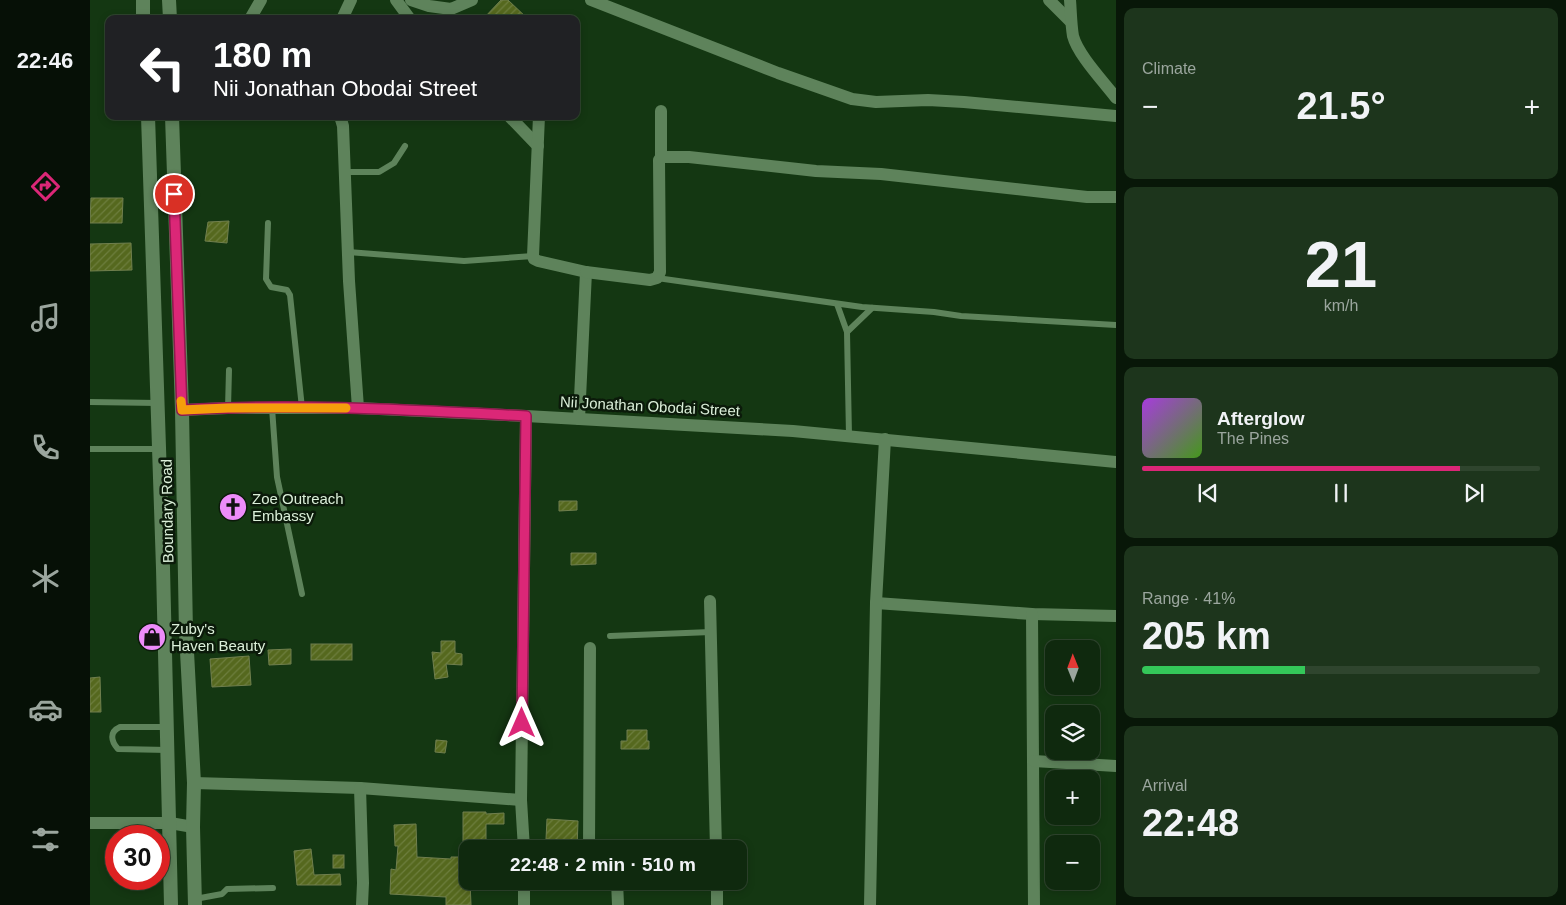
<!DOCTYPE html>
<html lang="en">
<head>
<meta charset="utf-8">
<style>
	body { margin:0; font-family:Helvetica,sans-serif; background:#1d351c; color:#f1f3f6; height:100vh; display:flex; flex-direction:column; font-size:19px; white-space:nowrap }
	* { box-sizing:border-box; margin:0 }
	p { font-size:16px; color:#9ba69e }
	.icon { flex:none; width:28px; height:28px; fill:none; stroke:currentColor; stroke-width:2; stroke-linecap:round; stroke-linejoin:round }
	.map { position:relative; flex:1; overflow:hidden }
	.details { display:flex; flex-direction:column; gap:8px; padding:8px; background:#081708; width:450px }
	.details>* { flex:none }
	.top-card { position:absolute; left:15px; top:15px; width:475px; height:105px; border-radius:10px; box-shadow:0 2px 8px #0003,0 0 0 1px #2f452e; background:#202124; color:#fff; overflow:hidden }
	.needle { width:32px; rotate:359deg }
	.tools { position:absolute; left:955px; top:640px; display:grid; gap:10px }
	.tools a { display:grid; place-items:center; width:55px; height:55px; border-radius:10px; background:#0f290e; box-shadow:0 2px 8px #0003,0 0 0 1px #2f452e; font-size:25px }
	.speed { position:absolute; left:15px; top:825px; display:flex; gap:10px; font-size:25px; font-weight:700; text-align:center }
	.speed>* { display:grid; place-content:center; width:65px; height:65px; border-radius:50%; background:#0f290e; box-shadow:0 2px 8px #0003,0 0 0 1px #2f452e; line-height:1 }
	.speed .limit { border:8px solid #d22; background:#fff; color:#111 }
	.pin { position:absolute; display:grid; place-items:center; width:42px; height:42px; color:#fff; margin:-21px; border:2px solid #fff; border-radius:50%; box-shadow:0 1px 5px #0007 }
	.me { position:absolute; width:55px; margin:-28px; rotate:0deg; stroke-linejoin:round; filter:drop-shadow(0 0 4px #0008) }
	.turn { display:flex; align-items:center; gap:18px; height:105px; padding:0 25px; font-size:22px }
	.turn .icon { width:65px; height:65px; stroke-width:2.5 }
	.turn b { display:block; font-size:35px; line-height:42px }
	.big { font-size:38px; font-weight:600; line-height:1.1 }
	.details .widget { flex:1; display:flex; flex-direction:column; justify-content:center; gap:8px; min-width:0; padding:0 18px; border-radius:10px; background:#1d351c }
	.details .dial { align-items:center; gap:0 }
	.dial b { font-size:65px; line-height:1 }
	.song { display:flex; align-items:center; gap:15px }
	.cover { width:60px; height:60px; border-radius:8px; background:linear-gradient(135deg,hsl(280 70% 55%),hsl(100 70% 35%)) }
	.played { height:5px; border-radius:2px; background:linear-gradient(90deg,#db2777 80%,#2f452e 80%) }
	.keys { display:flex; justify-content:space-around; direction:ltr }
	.heat { display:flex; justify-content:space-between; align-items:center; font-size:28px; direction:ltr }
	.charge { height:8px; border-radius:4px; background:linear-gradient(90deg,#34c759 41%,#2f452e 0) }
	.trip { position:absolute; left:369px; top:840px; width:288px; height:50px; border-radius:10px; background:#0f290e; box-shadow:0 2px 8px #0003,0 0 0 1px #2f452e; font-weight:600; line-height:50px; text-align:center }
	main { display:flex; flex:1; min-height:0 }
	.dock { display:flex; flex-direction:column; width:90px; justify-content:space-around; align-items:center; background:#061006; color:#9ba69e }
	.dock .icon { width:35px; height:35px }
	.dock .selected { color:#db2777 }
	.dock b { font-size:22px; color:#f1f3f6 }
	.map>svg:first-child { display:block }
	.building { fill:url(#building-hatch); stroke:#707f4e }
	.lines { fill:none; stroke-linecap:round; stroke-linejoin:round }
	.service { stroke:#5e835b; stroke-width:6 }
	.minor { stroke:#5e835b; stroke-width:12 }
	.secondary { stroke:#5e835b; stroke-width:14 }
	.route-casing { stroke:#8e194d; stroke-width:12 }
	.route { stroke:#db2777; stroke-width:9 }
	.slow { stroke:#f59e0b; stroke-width:9 }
	.labels { text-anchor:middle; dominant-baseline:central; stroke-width:5; stroke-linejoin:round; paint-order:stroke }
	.street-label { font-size:15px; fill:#dbefd9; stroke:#0b1a0a }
	.poi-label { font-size:15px; fill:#dbefd9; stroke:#0b1a0a; text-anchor:start }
</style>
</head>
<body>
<main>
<nav class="dock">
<b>22:46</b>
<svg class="icon selected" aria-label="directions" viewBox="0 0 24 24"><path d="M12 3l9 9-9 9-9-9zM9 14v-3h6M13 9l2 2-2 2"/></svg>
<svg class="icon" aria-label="music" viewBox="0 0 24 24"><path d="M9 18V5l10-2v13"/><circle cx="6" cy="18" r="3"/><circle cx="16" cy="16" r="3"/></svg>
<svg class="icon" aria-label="phone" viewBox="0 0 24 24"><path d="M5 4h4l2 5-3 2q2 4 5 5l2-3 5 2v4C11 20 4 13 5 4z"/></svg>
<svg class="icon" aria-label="climate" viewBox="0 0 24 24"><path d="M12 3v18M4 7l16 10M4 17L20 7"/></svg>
<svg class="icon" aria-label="car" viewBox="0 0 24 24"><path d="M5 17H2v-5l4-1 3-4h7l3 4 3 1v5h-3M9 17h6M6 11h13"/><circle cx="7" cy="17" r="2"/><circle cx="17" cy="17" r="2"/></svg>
<svg class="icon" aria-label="filters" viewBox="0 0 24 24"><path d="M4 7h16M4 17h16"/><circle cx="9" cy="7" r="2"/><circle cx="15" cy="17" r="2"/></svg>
</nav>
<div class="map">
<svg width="1026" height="905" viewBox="0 0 1026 905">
	<defs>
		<pattern id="building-hatch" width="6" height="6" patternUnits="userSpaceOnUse" patternTransform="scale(1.25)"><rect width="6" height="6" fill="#55681e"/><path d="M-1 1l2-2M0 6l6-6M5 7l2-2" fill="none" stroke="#6d7e3e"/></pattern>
	</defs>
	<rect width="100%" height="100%" fill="#143712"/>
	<!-- building -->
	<g class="building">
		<path d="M411,0H418L438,19H393Z"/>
		<path d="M1,198H33L32,223H0Z"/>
		<path d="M139,221L137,243L115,241L118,222Z"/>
		<path d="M41,243L42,270L0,271V244Z"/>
		<path d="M469,501H487V510L469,511Z"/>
		<path d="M481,553H506V564L481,565Z"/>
		<path d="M351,641H365V653L372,654V665L356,664L358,677L345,679L342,652L351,653Z"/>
		<rect x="221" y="644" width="41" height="16"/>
		<path d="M201,649V664L179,665L178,650Z"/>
		<path d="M159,656L161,685L122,687L120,659Z"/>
		<path d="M10,677L11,712H0V678Z"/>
		<path d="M537,730H557V741H559V749H531V741H537Z"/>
		<path d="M346,740L357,741L355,753L345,752Z"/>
		<path d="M373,812H396V814L414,813V824H396V848H373Z"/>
		<path d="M457,819L488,821L487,849H457L458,839H456Z"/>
		<path d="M326,824L327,857L361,859V857H378V881H380L381,905H356V897L300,894L301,869L306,870L308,846H305L304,825Z"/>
		<path d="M221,849L224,875L250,874L251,885H207L204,851Z"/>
		<rect x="243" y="855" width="11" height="13"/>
		<path d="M399,881H415L414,890H399Z"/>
	</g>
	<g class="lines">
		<!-- service -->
		<g class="service">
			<path d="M255,172H289L304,163L315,146"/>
			<path d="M178,223L176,279L181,287L197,290L200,295L212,408"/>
			<path d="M258,252L374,261L443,256"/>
			<path d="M567,278L772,307L844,312L871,316L1026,325"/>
			<path d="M747,304L757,332L782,308"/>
			<path d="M757,332L759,436"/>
			<path d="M0,402L68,403"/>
			<path d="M138,408L139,370"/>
			<path d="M182,408L187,477L212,594"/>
			<path d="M0,449H69"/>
			<path d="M520,636L621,632"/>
			<path d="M77,727H30C19,732 21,741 28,749L78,750"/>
			<path d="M105,899L132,894L137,889L183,888"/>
		</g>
		<!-- minor -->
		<g class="minor">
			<path d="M306,0L320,19"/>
			<path d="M321,0L339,6L361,9L382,0"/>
			<path d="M501,0L688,73L762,99L786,102L838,100L874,102L1026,116"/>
			<path d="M959,0L981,22"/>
			<path d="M980,0C981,12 981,24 983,36C988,55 1014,82 1026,98"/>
			<path d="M160,19L171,0"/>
			<path d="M252,19L261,0"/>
			<path d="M571,111V157"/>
			<path d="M250,116L253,126L259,281L268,408"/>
			<path d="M419,116L448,146"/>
			<path d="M449,116L443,256L444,259L448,261L496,272L489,419"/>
			<path d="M496,272L560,280L567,278L570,272L569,160L571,157H599L726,171L791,174L997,197H1026"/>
			<path d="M92,410L138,408H268L436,416L703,431L1026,462"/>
			<path d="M620,601L626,849"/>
			<path d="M786,603L942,614L1026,616"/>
			<path d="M942,614L944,905"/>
			<path d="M944,761L1026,766"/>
			<path d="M104,783L270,788L431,800"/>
			<path d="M270,788L273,883L272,905"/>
			<path d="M0,823H80L103,827"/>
			<path d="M434,849L431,800L436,416"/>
			<path d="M499,849L500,648"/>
			<path d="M434,881V905"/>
			<path d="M527,881L528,905"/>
			<path d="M627,881V905"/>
			<path d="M780,905L786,603L795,439"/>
		</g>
		<!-- secondary -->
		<g class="secondary">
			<path d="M53,0V19"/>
			<path d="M79,0L80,19"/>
			<path d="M58,116L73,568L81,905"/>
			<path d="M82,116L92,410L96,633L104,783L103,827L105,905"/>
		</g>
	</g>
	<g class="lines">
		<defs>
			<path id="route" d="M84,194L92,410C206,403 321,410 436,416L432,723"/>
		</defs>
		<!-- route casing -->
		<use href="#route" class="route-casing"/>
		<!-- route -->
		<use href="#route" class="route"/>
		<!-- slow -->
		<path class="slow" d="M91,401L92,410L138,408H256"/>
	</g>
	<!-- icons -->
	<defs>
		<symbol id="church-disc" viewBox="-11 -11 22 22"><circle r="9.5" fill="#ed8cfa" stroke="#0b1a0a"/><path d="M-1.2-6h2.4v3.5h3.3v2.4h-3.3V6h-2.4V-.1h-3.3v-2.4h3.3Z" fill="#111"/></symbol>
		<symbol id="shop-disc" viewBox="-11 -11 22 22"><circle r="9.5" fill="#ed8cfa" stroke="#0b1a0a"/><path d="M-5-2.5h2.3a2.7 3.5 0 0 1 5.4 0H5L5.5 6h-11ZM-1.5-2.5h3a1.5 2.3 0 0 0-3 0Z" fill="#111"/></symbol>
	</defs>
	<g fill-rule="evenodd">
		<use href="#church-disc" x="127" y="491" width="32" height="32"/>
		<use href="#shop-disc" x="46" y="621" width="32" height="32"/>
	</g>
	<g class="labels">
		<!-- street labels -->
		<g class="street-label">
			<text transform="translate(560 406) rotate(3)">Nii Jonathan Obodai Street</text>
			<text transform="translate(77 511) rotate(-91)">Boundary Road</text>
		</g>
		<!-- poi labels -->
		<g class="poi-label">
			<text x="162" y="498">Zoe Outreach<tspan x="162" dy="17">Embassy</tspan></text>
			<text x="81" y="628">Zuby's<tspan x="81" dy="17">Haven Beauty</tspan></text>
		</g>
	</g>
</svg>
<div class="tools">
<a><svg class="needle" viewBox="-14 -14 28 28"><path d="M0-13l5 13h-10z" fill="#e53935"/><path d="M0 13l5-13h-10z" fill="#9ba69e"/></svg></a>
<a><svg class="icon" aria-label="layers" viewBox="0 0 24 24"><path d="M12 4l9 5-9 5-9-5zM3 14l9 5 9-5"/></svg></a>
<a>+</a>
<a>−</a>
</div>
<div class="speed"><div class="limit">30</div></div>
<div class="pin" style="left:84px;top:194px;background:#d93025"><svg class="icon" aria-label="arrive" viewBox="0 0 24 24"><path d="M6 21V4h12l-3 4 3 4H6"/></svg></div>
<svg class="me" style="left:432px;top:723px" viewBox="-20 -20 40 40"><path d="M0-17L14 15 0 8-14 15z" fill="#db2777" stroke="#fff" stroke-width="4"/></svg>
<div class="trip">22:48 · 2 min · 510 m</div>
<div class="top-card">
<div class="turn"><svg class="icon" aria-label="left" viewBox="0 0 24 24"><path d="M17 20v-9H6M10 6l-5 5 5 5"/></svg><div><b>180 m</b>Nii Jonathan Obodai Street</div></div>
</div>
</div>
<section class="details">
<div class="widget"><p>Climate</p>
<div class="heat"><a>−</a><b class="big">21.5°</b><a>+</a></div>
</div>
<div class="widget dial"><b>21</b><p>km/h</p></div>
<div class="widget">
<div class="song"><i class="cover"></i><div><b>Afterglow</b><p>The Pines</p></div></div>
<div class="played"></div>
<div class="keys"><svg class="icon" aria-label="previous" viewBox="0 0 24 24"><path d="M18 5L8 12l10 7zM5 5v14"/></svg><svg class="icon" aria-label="pause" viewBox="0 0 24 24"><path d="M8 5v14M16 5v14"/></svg><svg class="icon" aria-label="next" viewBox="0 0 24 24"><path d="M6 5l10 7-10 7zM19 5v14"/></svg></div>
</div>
<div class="widget"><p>Range · 41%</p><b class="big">205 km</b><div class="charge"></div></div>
<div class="widget"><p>Arrival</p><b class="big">22:48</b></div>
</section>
</main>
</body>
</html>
